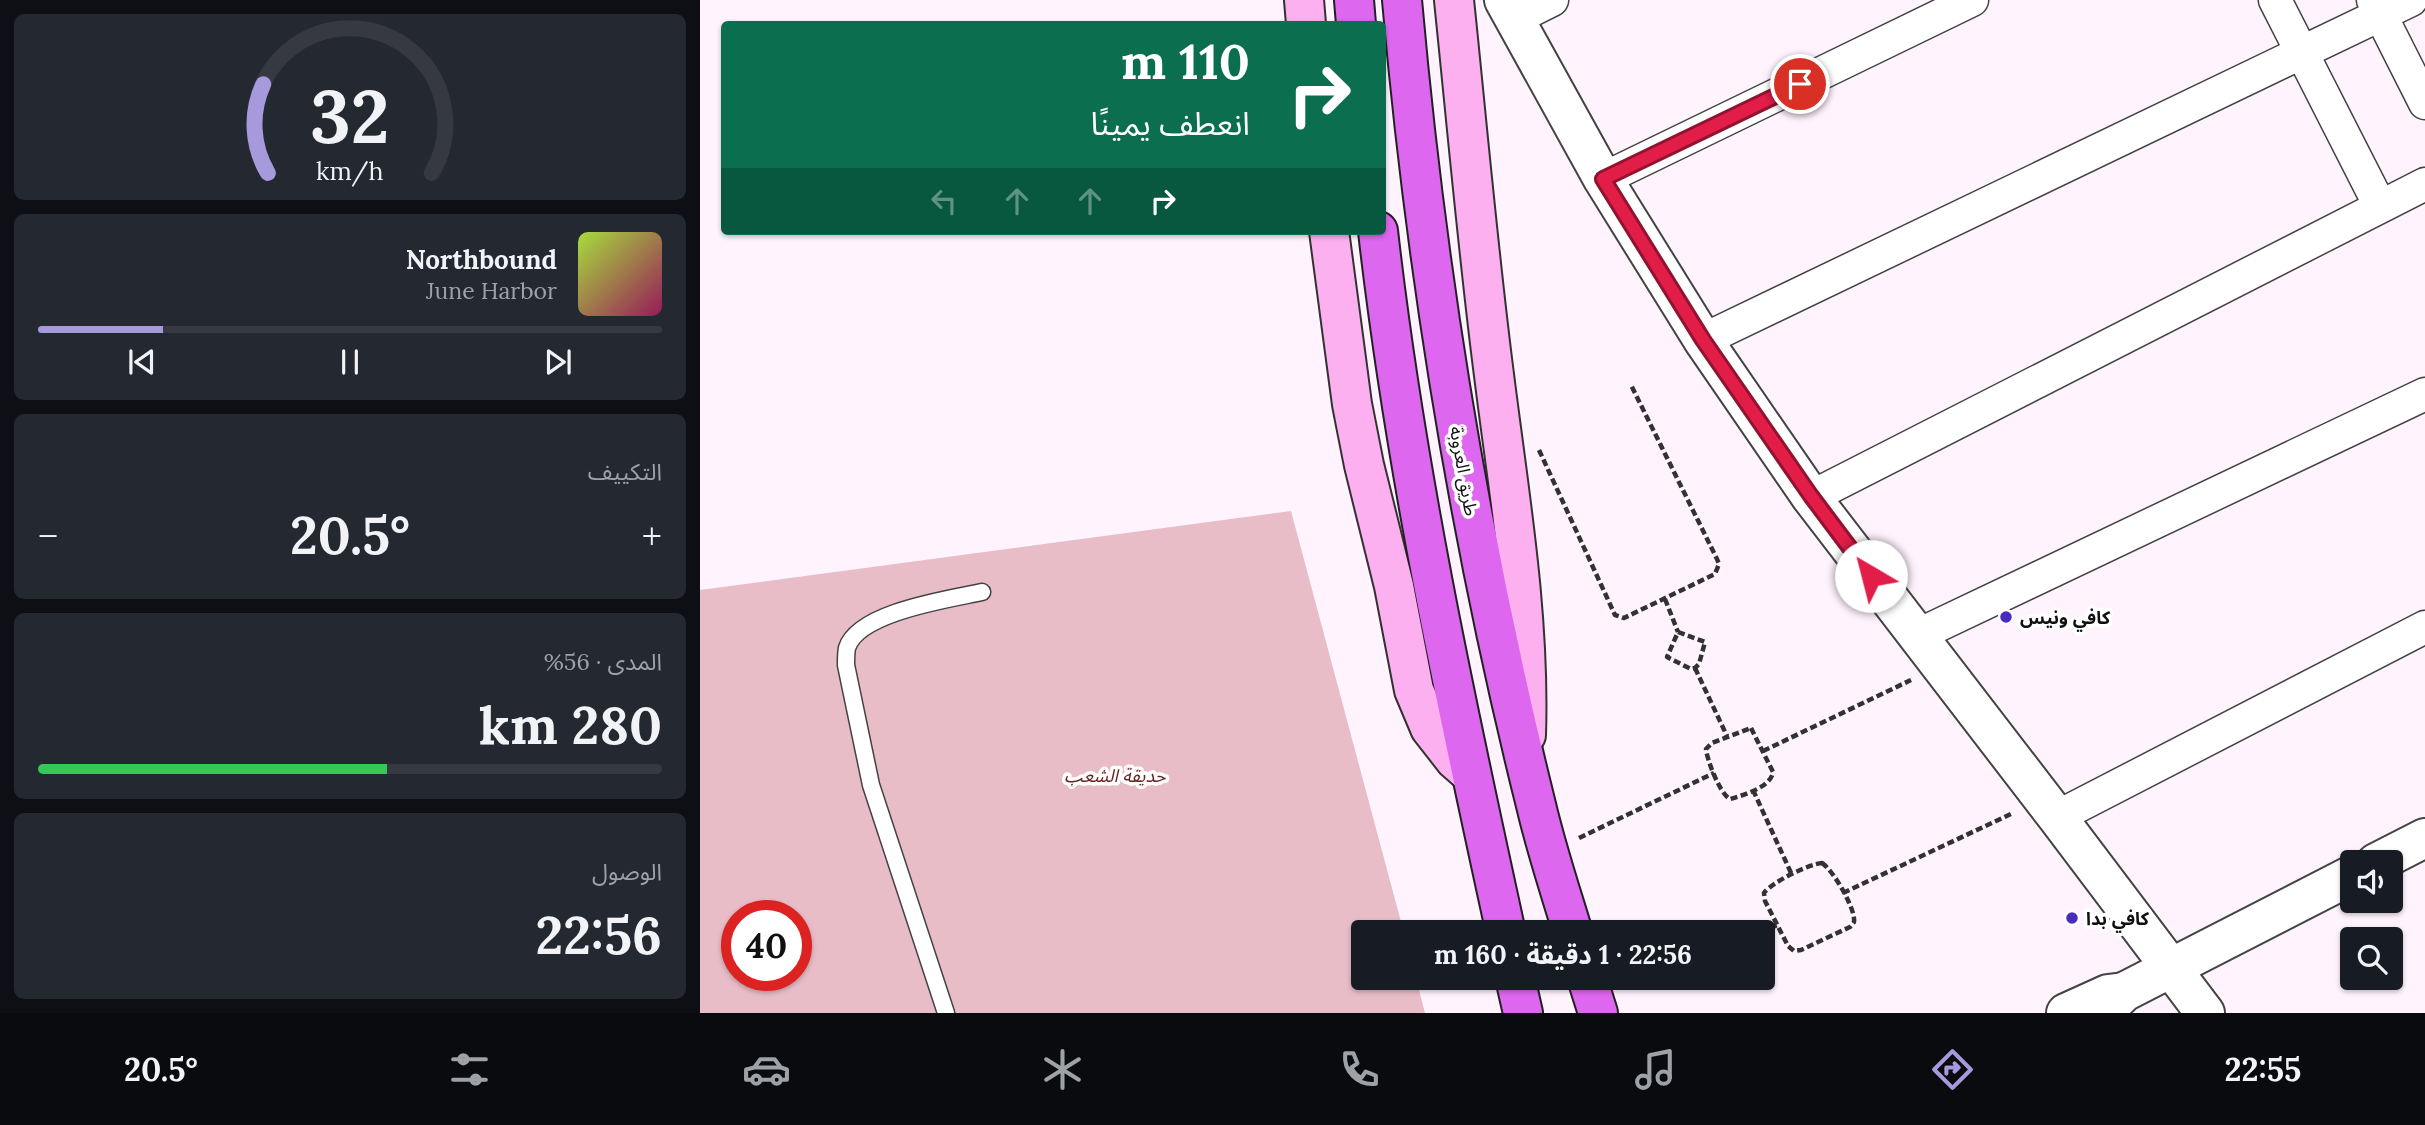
<!DOCTYPE html>
<html lang="ar">
<head>
<meta charset="utf-8">
<style>
	body { margin:0; font-family:Lora,"Noto Sans Arabic",serif; background:#242831; color:#f1f3f6; direction:rtl; height:100vh; display:flex; flex-direction:column; font-size:26px; white-space:nowrap }
	* { box-sizing:border-box; margin:0 }
	p { font-size:23px; color:#9ea1a6 }
	.icon { flex:none; width:38px; height:38px; fill:none; stroke:currentColor; stroke-width:2; stroke-linecap:round; stroke-linejoin:round }
	.map { position:relative; flex:1; overflow:hidden; direction:ltr }
	.side { display:flex; flex-direction:column; gap:14px; padding:14px; background:#0d0f14; width:700px }
	.side>* { flex:none }
	.top-card { position:absolute; left:21px; top:21px; width:665px; height:214px; border-radius:7px; box-shadow:0 2px 5px #0004; direction:rtl; background:#0b6e4f; color:#fff; overflow:hidden }
	.controls { position:absolute; left:1640px; top:850px; display:grid; gap:14px }
	.controls a { display:grid; place-items:center; width:63px; height:63px; border-radius:7px; background:#171b24; box-shadow:0 2px 5px #0004; font-size:35px }
	.speed { position:absolute; left:21px; top:900px; display:flex; gap:14px; font-size:35px; font-weight:700; text-align:center }
	.speed>* { display:grid; place-content:center; width:91px; height:91px; border-radius:50%; background:#171b24; box-shadow:0 2px 5px #0004; line-height:1 }
	.speed .limit { border:10px solid #d22; background:#fff; color:#111 }
	.pin { position:absolute; display:grid; place-items:center; width:60px; height:60px; color:#fff; margin:-30px; border:4px solid #fff; border-radius:50%; box-shadow:0 2px 7px #0007 }
	.me { position:absolute; width:77px; margin:-38px; rotate:323deg; stroke-linejoin:round; filter:drop-shadow(0 0 5px #0008) }
	.turn { display:flex; align-items:center; gap:24px; height:147px; padding:0 21px; font-size:32px }
	.turn .icon { width:91px; height:91px; stroke-width:2.5 }
	.turn b { display:block; font-size:49px; line-height:60px }
	.lanes { display:flex; align-items:center; height:66px; padding:0 21px; background:#0003; justify-content:center; gap:35px; direction:ltr }
	.lanes .off { opacity:.35 }
	.big { font-size:52px; font-weight:700; line-height:1.1 }
	.side .tile { flex:1; display:flex; flex-direction:column; justify-content:center; gap:10px; min-width:0; padding:0 24px; border-radius:10px; background:#242831 }
	.side .dial { align-items:center; gap:0 }
	.dial svg { height:182px; overflow:visible; fill:none; stroke:#363941; stroke-width:7; stroke-linecap:round; text-anchor:middle }
	.dial text { fill:#f1f3f6; stroke:none }
	.song { display:flex; align-items:center; gap:21px }
	.cover { width:84px; height:84px; border-radius:10px; background:linear-gradient(135deg,hsl(80 70% 55%),hsl(330 70% 35%)) }
	.played { height:7px; border-radius:4px; background:linear-gradient(90deg,#a699dc 20%,#363941 20%) }
	.keys { display:flex; justify-content:space-around; direction:ltr }
	.heat { display:flex; justify-content:space-between; align-items:center; font-size:38px; direction:ltr }
	.charge { height:10px; border-radius:5px; background:linear-gradient(90deg,#34c759 56%,#363941 0) }
	.trip { position:absolute; left:651px; top:920px; width:424px; height:70px; border-radius:7px; background:#171b24; box-shadow:0 2px 5px #0004; font-weight:700; line-height:70px; text-align:center; direction:rtl }
	.tabs { display:flex; height:112px; justify-content:space-around; align-items:center; background:#090b0e; color:#9ea1a6 }
	.tabs .icon { width:49px; height:49px }
	.tabs .current { color:#a699dc }
	.tabs b { font-size:32px; color:#f1f3f6 }
	main { display:flex; flex:1; min-height:0 }
	.map>svg:first-child { display:block }
	.green { fill:#e9bdc8; fill-rule:evenodd }
	.lines { fill:none; stroke-linecap:round; stroke-linejoin:round }
	.service-casing { stroke:#434343; stroke-width:19 }
	.minor-casing { stroke:#434343; stroke-width:35 }
	.tertiary-casing { stroke:#434343; stroke-width:42 }
	.secondary-casing { stroke:#323232; stroke-width:42 }
	.trunk-casing { stroke:#212121; stroke-width:42 }
	.path { stroke:#323232; stroke-width:4.5; stroke-dasharray:7 3.5; stroke-linecap:butt }
	.service { stroke:#fff; stroke-width:16 }
	.minor { stroke:#fff; stroke-width:32 }
	.tertiary { stroke:#fff; stroke-width:38 }
	.secondary { stroke:#fcb0f0; stroke-width:38 }
	.trunk { stroke:#de67f0; stroke-width:38 }
	.route-casing { stroke:#92132f; stroke-width:18 }
	.route { stroke:#e11d48; stroke-width:12 }
	.poi-dot { fill:#4b2bbd; stroke:#fff; stroke-width:2.5 }
	.labels { text-anchor:middle; dominant-baseline:central; stroke-width:7; stroke-linejoin:round; paint-order:stroke }
	.street-label { font-size:18px; fill:#101010; stroke:#fff }
	.poi-label { font-size:18px; font-weight:bold; fill:#101010; stroke:#fff; text-anchor:start }
	.park-label { font-size:18px; font-style:italic; fill:#672521; stroke:#fff }
</style>
</head>
<body>
<main>
<div class="map">
<svg width="1725" height="1013" viewBox="0 0 1725 1013">
	<rect width="100%" height="100%" fill="#fff3fe"/>
	<!-- green -->
	<path class="green" d="M591,511L704,933H663V978H716L725,1013H0V590ZM37,915H96V975H37Z"/>
	<g class="lines">
		<defs>
			<path id="service" d="M246,1013L171,785L146,665C146,659 146,653 147,648C158,612 250,599 282,592"/>
			<g id="minor">
				<path d="M1575,0L1680,206"/>
				<path d="M1673,0L1725,103"/>
				<path d="M814,19L852,0"/>
				<path d="M903,179L1272,0"/>
				<path d="M1003,340L1711,0"/>
				<path d="M1111,497L1725,184"/>
				<path d="M1216,636L1725,394"/>
				<path d="M1357,817L1725,627"/>
			</g>
			<g id="tertiary">
				<path d="M804,0L903,179L1003,340L1111,497L1357,817L1505,1013"/>
				<path d="M1676,863L1725,838"/>
				<path d="M1366,1013L1408,994L1424,992"/>
				<path d="M1403,1013L1424,992L1652,875"/>
			</g>
			<g id="secondary">
				<path d="M604,0L606,24"/>
				<path d="M754,0C767,125 778,251 794,375C809,495 830,614 826,735"/>
				<path d="M629,231L652,404L664,465L694,586L714,690L730,728L755,760L771,774"/>
			</g>
			<g id="trunk">
				<path d="M654,0L656,24"/>
				<path d="M702,0C726,272 770,541 836,805C846,848 860,890 873,933"/>
				<path d="M678,231C705,468 755,700 806,933"/>
				<path d="M815,978L823,1013"/>
				<path d="M887,978L898,1013"/>
			</g>
		</defs>
		<!-- service casing -->
		<use href="#service" class="service-casing"/>
		<!-- minor casing -->
		<use href="#minor" class="minor-casing"/>
		<!-- tertiary casing -->
		<use href="#tertiary" class="tertiary-casing"/>
		<!-- secondary casing -->
		<use href="#secondary" class="secondary-casing"/>
		<!-- trunk casing -->
		<use href="#trunk" class="trunk-casing"/>
		<!-- path -->
		<g class="path">
			<path d="M839,450L915,615L924,618L1015,574L1019,564L1017,559L931,385"/>
			<path d="M965,599L978,632"/>
			<path d="M978,632L1005,642L999,664L995,668L991,669L967,657Z"/>
			<path d="M995,668L1027,736"/>
			<path d="M1051,728L1073,772C1071,787 1044,795 1030,799C1020,794 1007,760 1006,749L1012,743Z"/>
			<path d="M1063,751L1211,680"/>
			<path d="M1053,790L1092,875"/>
			<path d="M879,838L1014,773"/>
			<path d="M1122,863C1133,870 1156,909 1154,922L1150,927L1101,950L1094,951L1088,946L1065,901L1064,893C1072,882 1109,864 1122,863Z"/>
			<path d="M1143,893L1313,813"/>
			<path d="M1061,933L1077,925"/>
			<path d="M944,988L965,978"/>
		</g>
		<!-- service -->
		<use href="#service" class="service"/>
		<!-- minor -->
		<use href="#minor" class="minor"/>
		<!-- tertiary -->
		<use href="#tertiary" class="tertiary"/>
		<!-- secondary -->
		<use href="#secondary" class="secondary"/>
		<!-- trunk -->
		<use href="#trunk" class="trunk"/>
	</g>
	<g class="lines">
		<defs>
			<path id="route" d="M1100,84L903,179L1003,340L1111,496L1171,576"/>
		</defs>
		<!-- route casing -->
		<use href="#route" class="route-casing"/>
		<!-- route -->
		<use href="#route" class="route"/>
	</g>
	<!-- markers -->
	<g class="poi-dot">
		<circle cx="1306" cy="617" r="7"/>
		<circle cx="1372" cy="918" r="7"/>
	</g>
	<g class="labels">
		<!-- street labels -->
		<g class="street-label">
			<text transform="translate(764 471) rotate(80)">طريق العروبة</text>
		</g>
		<!-- poi labels -->
		<g class="poi-label">
			<text x="1320" y="617">كافي ونيس</text>
			<text x="1386" y="918">كافي بدا</text>
		</g>
		<!-- park labels -->
		<g class="park-label">
			<text x="415" y="775">حديقة الشعب</text>
		</g>
	</g>
</svg>
<div class="controls">
<a><svg class="icon" aria-label="sound" viewBox="0 0 24 24"><path d="M4 9h4l5-4v14l-5-4H4zM17 9q2 3 0 6"/></svg></a>
<a><svg class="icon" aria-label="search" viewBox="0 0 24 24"><circle cx="10" cy="10" r="6"/><path d="M15 15l6 6"/></svg></a>
</div>
<div class="speed"><div class="limit">40</div></div>
<div class="pin" style="left:1100px;top:84px;background:#d93025"><svg class="icon" aria-label="arrive" viewBox="0 0 24 24"><path d="M6 21V4h12l-3 4 3 4H6"/></svg></div>
<svg class="me" style="left:1171px;top:576px" viewBox="-20 -20 40 40"><circle r="19" fill="#fff"/><path d="M0-13L10 11 0 6-10 11z" fill="#e11d48"/></svg>
<div class="trip">22:56 · 1 دقيقة · 160 m</div>
<div class="top-card">
<div class="turn"><svg class="icon" aria-label="right" viewBox="0 0 24 24"><path d="M7 20v-9h11M14 6l5 5-5 5"/></svg><div><b>110 m</b>انعطف يمينًا</div></div>
<div class="lanes"><svg class="icon off" aria-label="left" viewBox="0 0 24 24"><path d="M17 20v-9H6M10 6l-5 5 5 5"/></svg><svg class="icon off" aria-label="ahead" viewBox="0 0 24 24"><path d="M12 20V5M6 11l6-6 6 6"/></svg><svg class="icon off" aria-label="ahead" viewBox="0 0 24 24"><path d="M12 20V5M6 11l6-6 6 6"/></svg><svg class="icon" aria-label="right" viewBox="0 0 24 24"><path d="M7 20v-9h11M14 6l5 5-5 5"/></svg></div>
</div>
</div>
<section class="side">
<div class="tile dial"><svg viewBox="0 0 100 80">
<path d="M14 69A42 42 0 1 1 86 69"/>
<path d="M14 69A42 42 0 0 1 12 30" stroke="#a699dc"/>
<text x="50" y="56" font-size="32" font-weight="700">32</text>
<text x="50" y="72" font-size="11">km/h</text>
</svg></div>
<div class="tile">
<div class="song"><i class="cover"></i><div><b>Northbound</b><p>June Harbor</p></div></div>
<div class="played"></div>
<div class="keys"><svg class="icon" aria-label="previous" viewBox="0 0 24 24"><path d="M18 5L8 12l10 7zM5 5v14"/></svg><svg class="icon" aria-label="pause" viewBox="0 0 24 24"><path d="M8 5v14M16 5v14"/></svg><svg class="icon" aria-label="next" viewBox="0 0 24 24"><path d="M6 5l10 7-10 7zM19 5v14"/></svg></div>
</div>
<div class="tile"><p>التكييف</p>
<div class="heat"><a>−</a><b class="big">20.5°</b><a>+</a></div>
</div>
<div class="tile"><p>المدى · 56%</p><b class="big">280 km</b><div class="charge"></div></div>
<div class="tile"><p>الوصول</p><b class="big">22:56</b></div>
</section>
</main>
<nav class="tabs">
<b>22:55</b>
<svg class="icon current" aria-label="directions" viewBox="0 0 24 24"><path d="M12 3l9 9-9 9-9-9zM9 14v-3h6M13 9l2 2-2 2"/></svg>
<svg class="icon" aria-label="music" viewBox="0 0 24 24"><path d="M9 18V5l10-2v13"/><circle cx="6" cy="18" r="3"/><circle cx="16" cy="16" r="3"/></svg>
<svg class="icon" aria-label="phone" viewBox="0 0 24 24"><path d="M5 4h4l2 5-3 2q2 4 5 5l2-3 5 2v4C11 20 4 13 5 4z"/></svg>
<svg class="icon" aria-label="climate" viewBox="0 0 24 24"><path d="M12 3v18M4 7l16 10M4 17L20 7"/></svg>
<svg class="icon" aria-label="car" viewBox="0 0 24 24"><path d="M5 17H2v-5l4-1 3-4h7l3 4 3 1v5h-3M9 17h6M6 11h13"/><circle cx="7" cy="17" r="2"/><circle cx="17" cy="17" r="2"/></svg>
<svg class="icon" aria-label="filters" viewBox="0 0 24 24"><path d="M4 7h16M4 17h16"/><circle cx="9" cy="7" r="2"/><circle cx="15" cy="17" r="2"/></svg>
<b>20.5°</b>
</nav>
</body>
</html>
